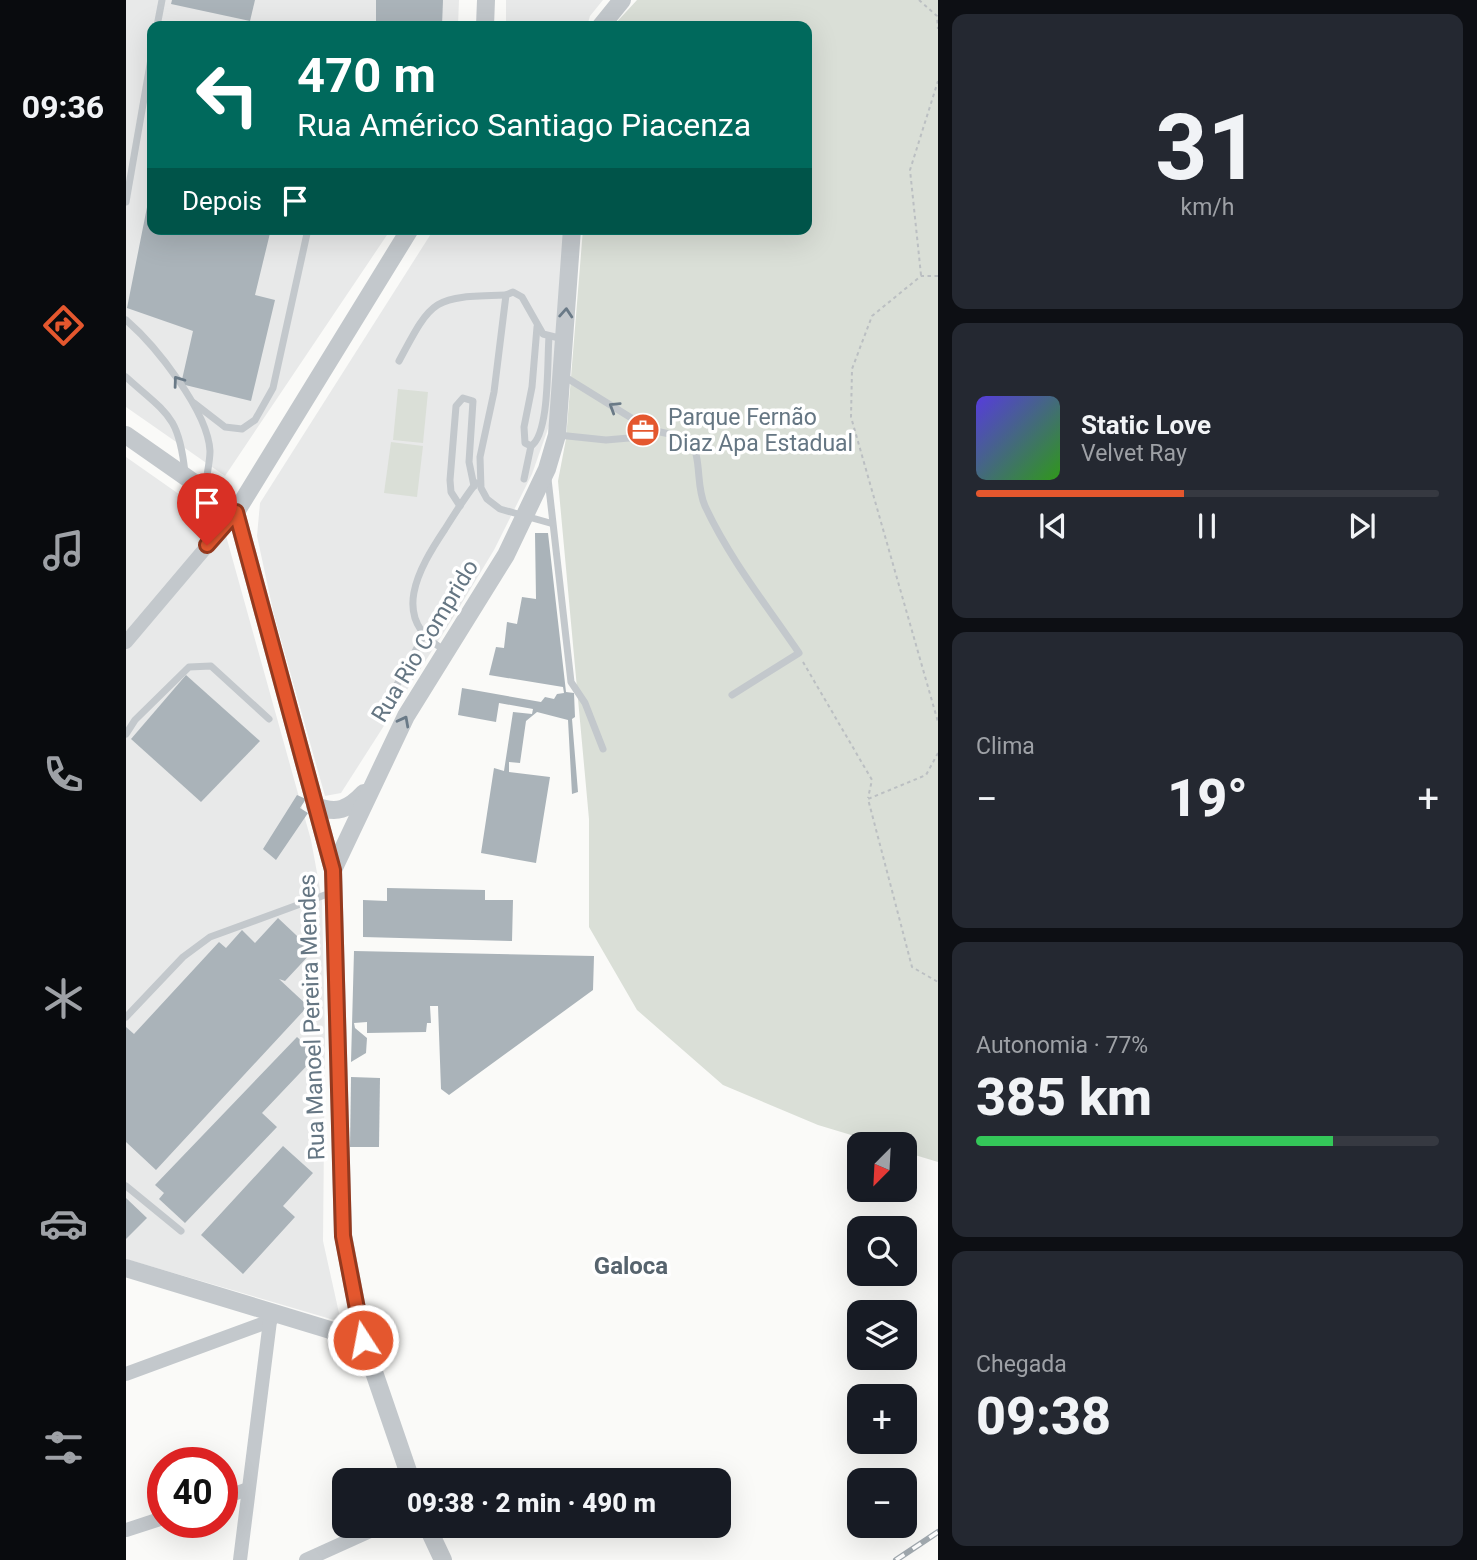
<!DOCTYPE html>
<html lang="pt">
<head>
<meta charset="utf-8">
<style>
	body { margin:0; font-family:Roboto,sans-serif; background:#242831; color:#f1f3f6; height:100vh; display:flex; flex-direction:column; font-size:26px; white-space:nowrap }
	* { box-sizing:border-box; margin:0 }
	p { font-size:23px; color:#9ea1a6 }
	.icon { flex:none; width:38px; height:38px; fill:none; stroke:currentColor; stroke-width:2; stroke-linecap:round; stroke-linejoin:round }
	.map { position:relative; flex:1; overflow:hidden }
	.panel { display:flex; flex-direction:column; gap:14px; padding:14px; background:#0d0f14; width:539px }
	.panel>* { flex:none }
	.top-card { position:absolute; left:21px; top:21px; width:665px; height:214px; border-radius:14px; box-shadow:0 7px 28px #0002; background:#00695c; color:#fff; overflow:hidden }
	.needle { width:46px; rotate:204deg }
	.fabs { position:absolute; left:721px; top:1132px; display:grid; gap:14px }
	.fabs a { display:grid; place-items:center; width:70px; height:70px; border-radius:14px; background:#171b24; box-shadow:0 7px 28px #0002; font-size:35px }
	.speed { position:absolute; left:21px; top:1447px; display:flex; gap:14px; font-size:35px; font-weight:700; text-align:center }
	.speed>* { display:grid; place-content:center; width:91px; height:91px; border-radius:50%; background:#171b24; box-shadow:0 7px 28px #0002; line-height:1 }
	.speed .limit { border:10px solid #d22; background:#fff; color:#111 }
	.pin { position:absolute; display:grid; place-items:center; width:60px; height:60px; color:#fff; margin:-72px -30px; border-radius:50% 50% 50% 0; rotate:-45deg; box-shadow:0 0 7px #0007 }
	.pin .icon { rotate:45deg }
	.me { position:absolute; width:77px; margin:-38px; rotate:349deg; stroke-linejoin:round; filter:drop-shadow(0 0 5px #0008) }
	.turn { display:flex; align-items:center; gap:24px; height:147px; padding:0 35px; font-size:32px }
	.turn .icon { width:91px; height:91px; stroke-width:2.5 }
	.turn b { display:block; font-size:49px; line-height:60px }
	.then { display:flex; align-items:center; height:66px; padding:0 35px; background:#0003; gap:14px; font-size:26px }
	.big { font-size:52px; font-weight:800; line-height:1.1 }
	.panel .tile { flex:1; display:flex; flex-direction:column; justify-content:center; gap:10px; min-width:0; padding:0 24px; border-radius:14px; background:#242831 }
	.panel .dial { align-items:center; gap:0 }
	.dial b { font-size:91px; line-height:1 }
	.song { display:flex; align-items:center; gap:21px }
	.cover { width:84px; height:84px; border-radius:10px; background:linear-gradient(135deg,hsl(250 70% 55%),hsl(110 70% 35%)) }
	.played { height:7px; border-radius:4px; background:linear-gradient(90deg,#e4572e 45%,#363941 45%) }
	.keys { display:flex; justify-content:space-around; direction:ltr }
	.heat { display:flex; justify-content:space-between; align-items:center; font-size:38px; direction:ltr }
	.charge { height:10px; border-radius:5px; background:linear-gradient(90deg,#34c759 77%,#363941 0) }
	.trip { position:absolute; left:206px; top:1468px; width:399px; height:70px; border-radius:14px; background:#171b24; box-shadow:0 7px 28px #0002; font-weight:800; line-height:70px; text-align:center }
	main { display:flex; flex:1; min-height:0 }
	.dock { display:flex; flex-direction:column; width:126px; justify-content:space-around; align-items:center; background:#090b0e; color:#9ea1a6 }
	.dock .icon { width:49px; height:49px }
	.dock .selected { color:#e4572e }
	.dock b { font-size:32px; color:#f1f3f6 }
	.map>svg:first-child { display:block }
	.built { fill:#e8e9e9 }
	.green { fill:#dadfd7 }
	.building { fill:#aab3b9 }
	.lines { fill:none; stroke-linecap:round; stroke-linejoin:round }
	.path { stroke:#bbbfc2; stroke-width:2; stroke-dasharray:3.5 3.5; stroke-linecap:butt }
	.service { stroke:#c3c8cc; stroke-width:7 }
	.minor { stroke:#c3c8cc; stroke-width:14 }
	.tertiary { stroke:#c3c8cc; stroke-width:18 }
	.rail-casing { stroke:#a2aab0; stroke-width:6 }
	.rail { stroke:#fff; stroke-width:3.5; stroke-dasharray:10; stroke-linecap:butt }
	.oneway { stroke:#6a7a87 }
	.route-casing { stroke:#94391e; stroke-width:18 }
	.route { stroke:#e4572e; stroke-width:12 }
	.labels { text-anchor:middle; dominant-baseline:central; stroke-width:7; stroke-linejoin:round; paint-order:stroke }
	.poi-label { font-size:23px; fill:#657683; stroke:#fff; text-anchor:start }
	.street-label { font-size:23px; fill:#657683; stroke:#fff }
	.neighbourhood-label { font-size:24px; font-weight:bold; fill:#57646e; stroke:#fff }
</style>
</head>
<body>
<main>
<nav class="dock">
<b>09:36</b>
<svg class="icon selected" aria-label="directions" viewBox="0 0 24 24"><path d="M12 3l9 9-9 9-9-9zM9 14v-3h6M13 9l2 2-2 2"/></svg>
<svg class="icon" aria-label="music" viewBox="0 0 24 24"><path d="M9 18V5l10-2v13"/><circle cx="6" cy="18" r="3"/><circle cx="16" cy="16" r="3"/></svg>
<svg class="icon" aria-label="phone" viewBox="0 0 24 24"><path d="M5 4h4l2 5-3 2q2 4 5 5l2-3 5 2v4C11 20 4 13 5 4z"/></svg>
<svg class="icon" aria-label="climate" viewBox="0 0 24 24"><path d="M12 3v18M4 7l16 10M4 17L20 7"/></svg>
<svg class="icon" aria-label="car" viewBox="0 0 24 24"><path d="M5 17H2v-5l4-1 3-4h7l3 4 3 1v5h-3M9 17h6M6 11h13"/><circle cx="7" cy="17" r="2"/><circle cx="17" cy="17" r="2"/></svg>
<svg class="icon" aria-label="filters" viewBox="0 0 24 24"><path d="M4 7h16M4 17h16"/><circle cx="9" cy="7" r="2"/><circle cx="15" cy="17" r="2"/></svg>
</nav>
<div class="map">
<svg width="812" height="1560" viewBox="0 0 812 1560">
	<rect width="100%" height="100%" fill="#fafaf8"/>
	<!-- built -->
	<g class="built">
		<path d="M0,0H333L332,26H26V229H265L99,476L0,407Z"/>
		<path d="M380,0H477L464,16L461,26H380Z"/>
		<path d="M308,229H438L424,423L406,474L368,550L325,621L215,793L199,796L148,615L131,536L134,503Z"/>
		<path d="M0,457L97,525L185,840L196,900L199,1036L197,1241L215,1322L0,1259Z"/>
	</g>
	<!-- green -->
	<g class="green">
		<path d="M511,0H812V1162L779,1152V1144H755L692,1125L597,1085L511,1010L463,927V819L432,481L440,439L457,229H681V26H487Z"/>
		<path d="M272,389L302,392L297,443L267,440Z"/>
		<path d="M265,442L297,446L291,497L258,493Z"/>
	</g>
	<!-- building -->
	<g class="building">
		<path d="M46,0H129L124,21L45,4Z"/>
		<path d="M250,0H317L316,26H250Z"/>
		<path d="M25,187L26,229H145L129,295L149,300L125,401L55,384L67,331L1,308Z"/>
		<path d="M409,533H422L440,692L448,693L449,717L446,719L452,792L446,794L442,720L411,712L400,721L394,763L383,762V772L424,777L410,863L355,853L368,768L378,771L387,712L406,714L407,709L373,703L370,722L332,715L336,688L415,702L419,697L428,699L431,694L438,693L437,687L363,675L370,647L378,648L381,622L391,624L396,597L410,599Z"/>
		<path d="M60,675L134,741L75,802L5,739Z"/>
		<path d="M171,795L180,799L174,808L182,813L150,860L137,849Z"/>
		<path d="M261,888L359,890V900H387L386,941L237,937V900L261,901Z"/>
		<path d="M152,918L187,951L159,981L153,979L182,1006L30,1170L0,1142V1027L8,1034L93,942L100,948L116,930L129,943Z"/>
		<path d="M228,951L468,956L467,990L323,1095L315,1089L312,1006H304L305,1023H301L300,1032L241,1033V1022L228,1023L229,1028L241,1038L240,1053L225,1062Z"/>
		<path d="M171,1037L191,1055L136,1113L151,1127L59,1223L33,1199L38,1193L29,1185Z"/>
		<path d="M225,1077L254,1078L253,1147H224Z"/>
		<path d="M157,1146L187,1173L157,1206L169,1217L117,1274L75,1235Z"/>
		<path d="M0,1198L21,1218L0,1239Z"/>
	</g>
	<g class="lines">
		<!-- path -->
		<g class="path">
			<path d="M793,0L811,16L812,29"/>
			<path d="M795,275L784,170L812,81"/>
			<path d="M812,276H795L746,316L726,369L725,417L812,722"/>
			<path d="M677,662L746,780L742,798"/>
			<path d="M812,753L800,775L742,799L786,967L812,982"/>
		</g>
		<!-- service -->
		<g class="service">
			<path d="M31,26L36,0"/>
			<path d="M0,202L26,53"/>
			<path d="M0,320C29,345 82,411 84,451C84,463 80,477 79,489"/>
			<path d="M273,361C307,297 307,297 380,295"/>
			<path d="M0,377C41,414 53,415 59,473"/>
			<path d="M68,403L99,427L116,429L129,420L147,388L182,229"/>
			<path d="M510,427L563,438C577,459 569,484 579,506C603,558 641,606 673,653L606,695"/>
			<path d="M432,435L480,440L503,438L510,427L507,419L436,375"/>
			<path d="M405,446C424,434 421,360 423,337"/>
			<path d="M398,479L405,446L399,443L398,427L406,387L411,327"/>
			<path d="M422,479L445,682L459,703L477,749"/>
			<path d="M334,506L325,492L324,480L330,406L337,398L347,401L343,462L348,486"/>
			<path d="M424,523L374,509L361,499L355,488L354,457L368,392L380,295L387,292L396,297L417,334L437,339"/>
			<path d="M319,650C262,620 293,568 319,529C329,513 339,497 350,483"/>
			<path d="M267,692L298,635"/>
			<path d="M0,734L9,720L63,667L85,666L143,719"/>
			<path d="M0,1017L57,957L84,937L207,892"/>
			<path d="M0,1186L55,1231"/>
		</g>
		<!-- minor -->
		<g class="minor">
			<path d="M0,642L110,512"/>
			<path d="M0,1374L144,1321L148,1316"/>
			<path d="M96,1498L122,1489"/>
			<path d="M0,1530L37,1518"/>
			<path d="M114,1560L144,1321"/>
			<path d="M180,1560L255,1526"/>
		</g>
		<!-- tertiary -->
		<g class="tertiary">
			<path d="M359,26L360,0"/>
			<path d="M475,26L496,0"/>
			<path d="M0,435L110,512"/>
			<path d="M110,512L207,870L217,1235L237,1340L285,1480"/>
			<path d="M110,512L284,229"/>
			<path d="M189,806C211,814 222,810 238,793"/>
			<path d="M207,870L280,716L380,555L421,469L431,435L446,229"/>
			<path d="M0,1268L237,1340"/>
			<path d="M301,1526L317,1560"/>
		</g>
		<defs>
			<path id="rail" d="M770,1560L812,1532"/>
		</defs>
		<!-- rail casing -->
		<use href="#rail" class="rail-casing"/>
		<!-- rail -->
		<use href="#rail" class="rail"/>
	</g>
	<!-- one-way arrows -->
	<defs><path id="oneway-chevron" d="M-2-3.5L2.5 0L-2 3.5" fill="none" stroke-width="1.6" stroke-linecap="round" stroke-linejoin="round" transform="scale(1.75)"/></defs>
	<g class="oneway">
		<use href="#oneway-chevron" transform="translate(440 313) rotate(-86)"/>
		<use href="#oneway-chevron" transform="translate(52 381) rotate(-126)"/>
		<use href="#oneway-chevron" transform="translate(488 407) rotate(-148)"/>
		<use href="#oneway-chevron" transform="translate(278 721) rotate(-62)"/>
	</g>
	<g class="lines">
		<defs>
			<path id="route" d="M81,545L110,512L207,870L217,1236L237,1340"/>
		</defs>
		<!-- route casing -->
		<use href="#route" class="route-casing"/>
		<!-- route -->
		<use href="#route" class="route"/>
	</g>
	<!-- icons -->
	<defs>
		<symbol id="office-disc" viewBox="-11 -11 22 22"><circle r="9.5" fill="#e4572e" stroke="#fff"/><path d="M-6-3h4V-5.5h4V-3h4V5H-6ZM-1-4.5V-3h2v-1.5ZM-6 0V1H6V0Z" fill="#fff"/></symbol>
	</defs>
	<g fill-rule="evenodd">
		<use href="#office-disc" x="498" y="411" width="38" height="38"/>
	</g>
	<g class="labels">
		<!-- poi labels -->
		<g class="poi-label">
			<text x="542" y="417">Parque Fernão<tspan x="542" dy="26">Diaz Apa Estadual</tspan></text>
		</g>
		<!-- street labels -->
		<g class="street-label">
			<text transform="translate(299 641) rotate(-59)">Rua Rio Comprido</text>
			<text transform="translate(186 1017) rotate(-92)">Rua Manoel Pereira Mendes</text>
		</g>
		<!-- neighbourhood labels -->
		<g class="neighbourhood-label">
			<text x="505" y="1266">Galoca</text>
		</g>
	</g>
</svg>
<div class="fabs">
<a><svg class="needle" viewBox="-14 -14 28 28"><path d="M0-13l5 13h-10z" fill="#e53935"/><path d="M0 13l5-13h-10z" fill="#9ea1a6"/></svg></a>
<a><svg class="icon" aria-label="search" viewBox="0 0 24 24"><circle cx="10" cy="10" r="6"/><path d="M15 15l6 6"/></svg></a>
<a><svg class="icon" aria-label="layers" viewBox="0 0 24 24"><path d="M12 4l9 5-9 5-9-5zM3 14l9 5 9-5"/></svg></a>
<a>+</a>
<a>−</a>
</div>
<div class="speed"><div class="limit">40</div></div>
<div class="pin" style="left:81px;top:545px;background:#d93025"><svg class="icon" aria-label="arrive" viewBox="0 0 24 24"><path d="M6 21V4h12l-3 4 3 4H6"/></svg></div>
<svg class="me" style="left:237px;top:1340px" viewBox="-20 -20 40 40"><circle r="17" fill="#e4572e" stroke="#fff" stroke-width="3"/><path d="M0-11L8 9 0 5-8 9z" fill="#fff"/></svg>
<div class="trip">09:38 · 2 min · 490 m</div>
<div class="top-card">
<div class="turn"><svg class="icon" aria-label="left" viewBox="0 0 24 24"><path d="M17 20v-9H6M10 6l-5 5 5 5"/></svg><div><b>470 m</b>Rua Américo Santiago Piacenza</div></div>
<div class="then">Depois<svg class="icon" aria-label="arrive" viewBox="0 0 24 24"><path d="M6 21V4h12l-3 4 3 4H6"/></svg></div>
</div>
</div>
<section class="panel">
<div class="tile dial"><b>31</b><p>km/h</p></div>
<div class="tile">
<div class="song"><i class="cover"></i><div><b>Static Love</b><p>Velvet Ray</p></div></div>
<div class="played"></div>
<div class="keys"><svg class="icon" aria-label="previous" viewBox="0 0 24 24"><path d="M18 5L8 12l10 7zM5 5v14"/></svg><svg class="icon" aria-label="pause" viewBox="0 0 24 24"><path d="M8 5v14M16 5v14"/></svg><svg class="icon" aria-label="next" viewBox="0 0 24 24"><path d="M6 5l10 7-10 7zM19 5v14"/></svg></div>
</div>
<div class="tile"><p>Clima</p>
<div class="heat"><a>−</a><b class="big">19°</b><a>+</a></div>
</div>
<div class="tile"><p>Autonomia · 77%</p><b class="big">385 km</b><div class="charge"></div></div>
<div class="tile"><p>Chegada</p><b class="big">09:38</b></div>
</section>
</main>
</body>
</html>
